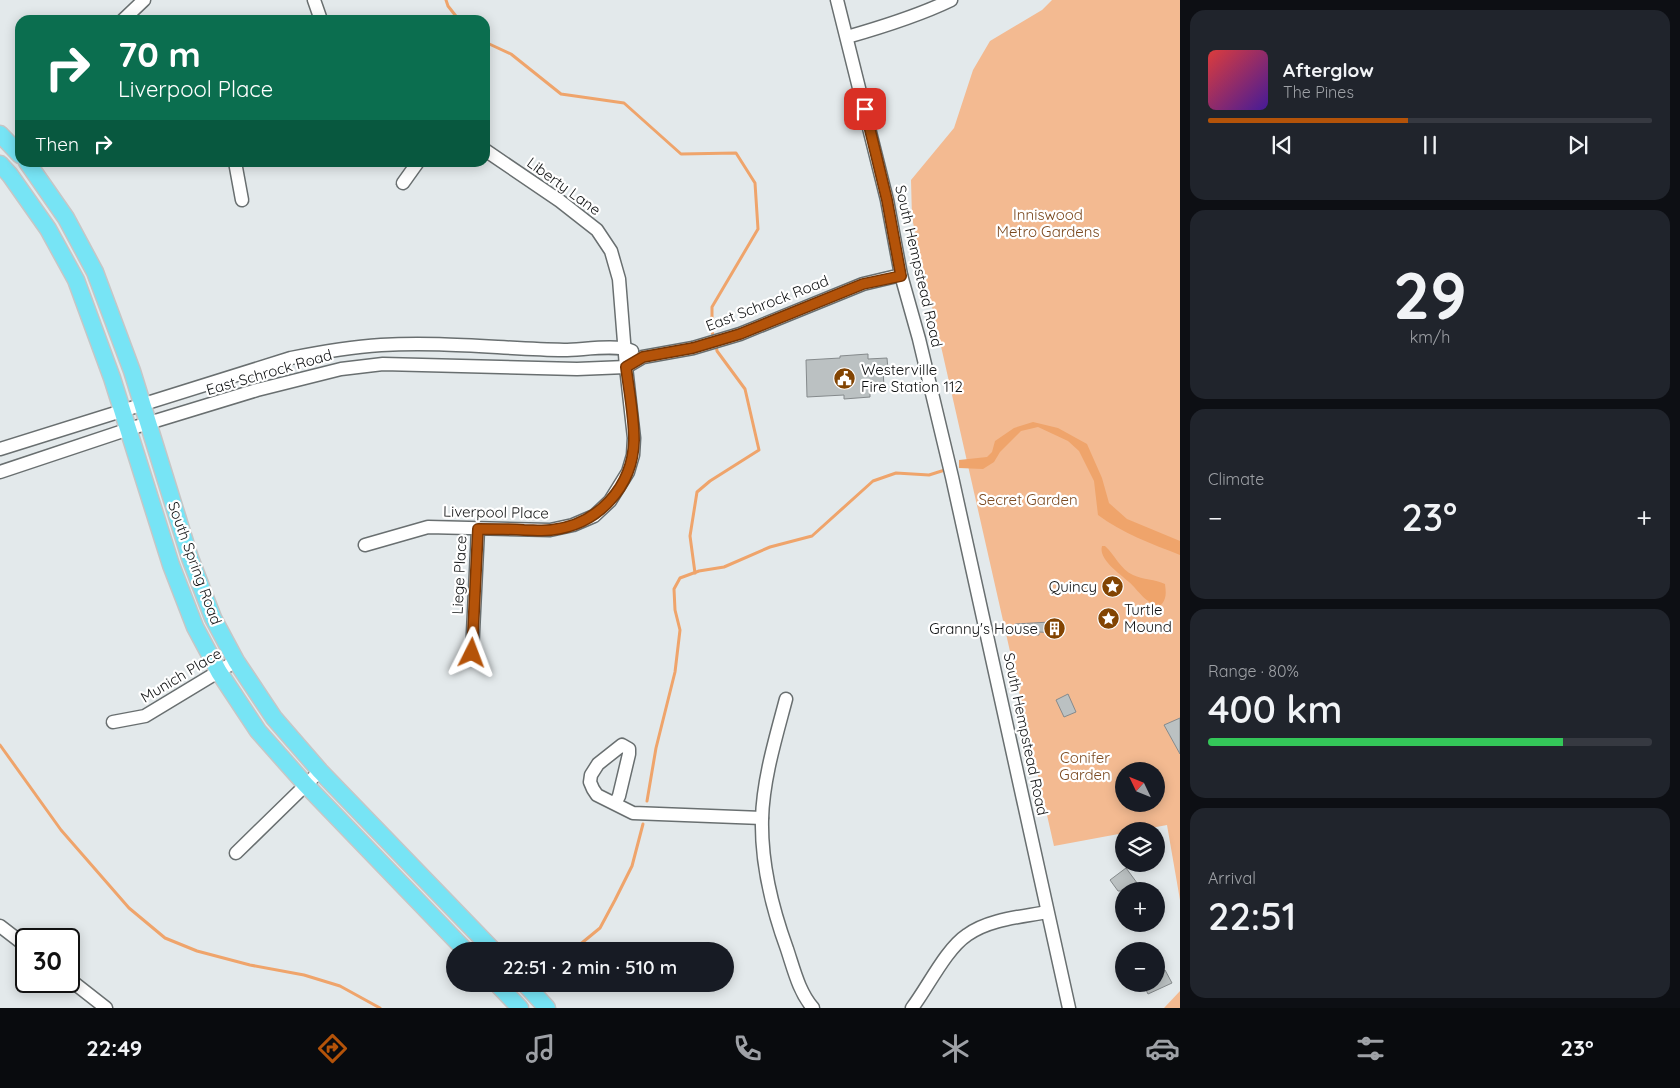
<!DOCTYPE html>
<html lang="en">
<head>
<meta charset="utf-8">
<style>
	body { margin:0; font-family:Quicksand,sans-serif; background:#20242c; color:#f1f3f6; height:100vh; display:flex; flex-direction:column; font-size:19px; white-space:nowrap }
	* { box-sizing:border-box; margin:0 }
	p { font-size:16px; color:#9ea1a6 }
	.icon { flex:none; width:28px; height:28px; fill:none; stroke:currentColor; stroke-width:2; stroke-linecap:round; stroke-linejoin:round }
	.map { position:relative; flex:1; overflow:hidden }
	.side { display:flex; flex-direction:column; gap:10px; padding:10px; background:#0d0f14; width:500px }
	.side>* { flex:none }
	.banner { position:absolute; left:15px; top:15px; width:475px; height:152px; border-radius:15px; box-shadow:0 2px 12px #0003; background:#0b6e4f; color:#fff; overflow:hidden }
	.needle { width:32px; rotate:313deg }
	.controls { position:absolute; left:1115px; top:762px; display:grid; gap:10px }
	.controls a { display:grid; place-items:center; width:50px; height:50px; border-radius:50%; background:#171b24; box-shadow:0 2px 12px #0003; font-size:25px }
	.speed { position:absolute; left:15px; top:928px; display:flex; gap:10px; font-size:25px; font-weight:700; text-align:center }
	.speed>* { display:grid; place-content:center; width:65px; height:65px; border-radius:50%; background:#171b24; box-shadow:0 2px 12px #0003; line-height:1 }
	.speed .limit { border:2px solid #111; border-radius:8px; background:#fff; color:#111 }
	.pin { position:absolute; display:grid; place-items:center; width:42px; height:42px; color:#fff; margin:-21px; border-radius:10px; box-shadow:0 2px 8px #0006 }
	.me { position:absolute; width:55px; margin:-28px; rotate:3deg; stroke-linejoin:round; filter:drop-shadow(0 0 4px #0008) }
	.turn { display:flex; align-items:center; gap:18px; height:105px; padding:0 20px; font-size:22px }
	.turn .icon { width:65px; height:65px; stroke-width:2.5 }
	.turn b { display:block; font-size:35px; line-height:42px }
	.then { display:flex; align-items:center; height:48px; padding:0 20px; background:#0003; gap:10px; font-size:19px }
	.big { font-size:38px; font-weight:600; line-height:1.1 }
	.side .tile { flex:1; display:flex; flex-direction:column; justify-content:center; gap:8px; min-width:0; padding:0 18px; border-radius:15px; background:#20242c }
	.side .dial { align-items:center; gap:0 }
	.dial b { font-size:65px; line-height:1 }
	.song { display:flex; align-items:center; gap:15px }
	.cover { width:60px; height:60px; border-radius:8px; background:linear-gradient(135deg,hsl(0 70% 55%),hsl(260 70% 35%)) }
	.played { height:5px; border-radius:2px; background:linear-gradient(90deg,#b45309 45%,#363941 45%) }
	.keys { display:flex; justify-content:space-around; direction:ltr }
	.heat { display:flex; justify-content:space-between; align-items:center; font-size:28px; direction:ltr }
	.charge { height:8px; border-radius:4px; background:linear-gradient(90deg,#34c759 80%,#363941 0) }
	.trip { position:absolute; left:446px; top:942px; width:288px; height:50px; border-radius:25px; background:#171b24; box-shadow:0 2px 12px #0003; font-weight:600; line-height:50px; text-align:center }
	.tabs { display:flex; height:80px; justify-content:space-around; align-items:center; background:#090b0e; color:#9ea1a6 }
	.tabs .icon { width:35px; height:35px }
	.tabs .selected { color:#b45309 }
	.tabs b { font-size:22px; color:#f1f3f6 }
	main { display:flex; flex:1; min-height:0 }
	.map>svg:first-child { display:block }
	.green { fill:#f3ba91; fill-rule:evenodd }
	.water { fill:#efa46b }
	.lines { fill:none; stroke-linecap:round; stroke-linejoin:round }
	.stream { stroke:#efa46b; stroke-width:3 }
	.building { fill:#bbc1c2; stroke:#858a8c }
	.minor-casing { stroke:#696f70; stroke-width:15 }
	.major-casing { stroke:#c6c6c6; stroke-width:19 }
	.minor { stroke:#fff; stroke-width:12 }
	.major { stroke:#77e4f5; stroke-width:16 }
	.route-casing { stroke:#753606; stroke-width:12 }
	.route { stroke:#b45309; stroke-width:9 }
	.labels { text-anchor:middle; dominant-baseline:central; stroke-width:4.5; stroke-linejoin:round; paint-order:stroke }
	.street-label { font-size:15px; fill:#101213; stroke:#fff }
	.park-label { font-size:15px; fill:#7b4a21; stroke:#fff }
	.poi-label { font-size:15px; fill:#101213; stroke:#fff; text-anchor:start }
</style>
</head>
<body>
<main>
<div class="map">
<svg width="1180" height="1008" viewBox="0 0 1180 1008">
	<rect width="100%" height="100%" fill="#e3e9eb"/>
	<!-- green -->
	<g class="green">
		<path d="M1052,0H1180V900L1167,825L1135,831H1124V833L1054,846L912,218L911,180L954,128L973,70L990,41L1042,10ZM1124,771H1156V804H1124Z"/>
		<path d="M1180,991V1008H1164Z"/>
	</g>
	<!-- water -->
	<g class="water">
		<path d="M1033,422L1058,428L1087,444L1102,478L1109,503L1127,519L1180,541V555C1152,544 1122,533 1098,515L1094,481L1079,451L1068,441L1038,427L1021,431L1000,452L994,462L983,469L959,468V460L987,457L992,452L995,441L1014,428Z"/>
		<path d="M1102,546H1105C1115,555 1120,569 1133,575C1143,580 1155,579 1165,584C1166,593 1167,599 1160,606C1147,605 1138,590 1129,582C1120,574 1098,559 1102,546Z"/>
	</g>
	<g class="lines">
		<!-- stream -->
		<g class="stream">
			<path d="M446,0L448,6L459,20"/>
			<path d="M485,42L511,54L561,94L624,103L681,154L736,153L755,183L758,229L712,307V332L714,338"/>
			<path d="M695,573L690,536L697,492L710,481L759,450L745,389L717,351L716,345"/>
			<path d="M0,745L61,830L129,908L165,938L197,951L250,965L304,975L340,986L380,1008"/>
			<path d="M647,801L656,748L675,672L680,630L675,610L674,589L680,578L699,571L724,567L770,547L812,536L873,481L896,473L929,475L948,469"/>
			<path d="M572,951L600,928L615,900L632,866L643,824"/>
		</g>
	</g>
	<!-- building -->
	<g class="building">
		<path d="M868,354V359L887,358L888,370H883L884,386L870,387V397L844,399V395L807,397L806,360L840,358V356Z"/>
		<path d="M1050,622L1060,623L1059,633L1039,632V635H1030V631L1015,630V624Z"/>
		<path d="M1068,694L1076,712L1064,717L1056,700Z"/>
		<path d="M1180,718V754L1164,725Z"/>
		<path d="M1126,868L1143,891H1118L1110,880Z"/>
		<path d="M1165,970L1172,983L1148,994L1143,984H1156V974Z"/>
	</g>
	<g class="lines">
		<defs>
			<g id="minor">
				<path d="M314,0L321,20"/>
				<path d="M837,0L887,200L901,275L919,339L952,477L1069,1008"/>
				<path d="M123,20L144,0"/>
				<path d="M847,37C882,27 918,16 951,0"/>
				<path d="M235,162L242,200"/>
				<path d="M403,183L418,162"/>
				<path d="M0,449L291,358C321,352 351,347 381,345C442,341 504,349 564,350C582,350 617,344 632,351"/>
				<path d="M0,472L129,429L257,390L341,369L383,364L577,369L626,367L643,357L693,348L740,334L863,284L901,275"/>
				<path d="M365,545L428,527L550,530L573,525L594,516L610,501L628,472L633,455L634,438L626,367L619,279L611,251L597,230L560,201L485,150"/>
				<path d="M472,653L478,529"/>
				<path d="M786,699C776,737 763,779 762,819C761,863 772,908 787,949C794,970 799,992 813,1008"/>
				<path d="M113,722L145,716L236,661"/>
				<path d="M615,804L619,796L629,754V749L622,745L598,764L591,775L590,782L593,789L597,795L633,813L762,818"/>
				<path d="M236,853L320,771"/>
				<path d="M0,926L26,946"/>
				<path d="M69,979L106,1008"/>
				<path d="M912,1008C928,987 946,949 967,935C989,919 1021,917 1047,912"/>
			</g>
			<g id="major">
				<path d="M0,134L20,155"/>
				<path d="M27,162L66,218L95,272L132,371L190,558L213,618L236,661L274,718L320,771L494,951"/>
				<path d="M0,164L10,175L48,229L76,280L112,378L171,565L195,627L219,672L258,731L305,784L466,951"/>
				<path d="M497,984L520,1008"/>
				<path d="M525,984L547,1008"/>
			</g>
		</defs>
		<!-- minor casing -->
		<use href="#minor" class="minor-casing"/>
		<!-- major casing -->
		<use href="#major" class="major-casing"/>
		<!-- minor -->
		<use href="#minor" class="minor"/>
		<!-- major -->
		<use href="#major" class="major"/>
	</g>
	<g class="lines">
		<defs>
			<path id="route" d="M472,653L478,529C493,529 509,529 524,530C533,530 542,531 551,530C598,525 633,487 634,440C634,416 629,391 626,367L643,357L693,348L740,334L863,284L901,276L887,200L865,109"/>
		</defs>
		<!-- route casing -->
		<use href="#route" class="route-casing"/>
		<!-- route -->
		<use href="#route" class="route"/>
	</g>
	<!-- icons -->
	<defs>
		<symbol id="civic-disc" viewBox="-11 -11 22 22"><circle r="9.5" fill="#824402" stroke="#fff"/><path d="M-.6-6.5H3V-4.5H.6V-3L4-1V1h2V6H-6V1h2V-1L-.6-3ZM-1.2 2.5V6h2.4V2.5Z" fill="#fff"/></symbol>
		<symbol id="sight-disc" viewBox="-11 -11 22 22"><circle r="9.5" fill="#824402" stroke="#fff"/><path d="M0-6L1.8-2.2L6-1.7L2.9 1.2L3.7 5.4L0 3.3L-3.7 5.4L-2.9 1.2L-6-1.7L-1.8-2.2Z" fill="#fff"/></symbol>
		<symbol id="building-disc" viewBox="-11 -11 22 22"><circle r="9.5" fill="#824402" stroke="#fff"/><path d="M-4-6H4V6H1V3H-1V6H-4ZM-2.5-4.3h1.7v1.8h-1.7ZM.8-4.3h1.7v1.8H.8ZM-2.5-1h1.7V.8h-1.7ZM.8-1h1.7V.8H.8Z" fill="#fff"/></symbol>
	</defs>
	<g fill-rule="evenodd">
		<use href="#civic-disc" x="832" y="366" width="25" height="25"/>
		<use href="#sight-disc" x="1100" y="574" width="25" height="25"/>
		<use href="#sight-disc" x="1096" y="606" width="25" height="25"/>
		<use href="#building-disc" x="1042" y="616" width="25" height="25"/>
	</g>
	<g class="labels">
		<!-- street labels -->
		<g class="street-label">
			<text transform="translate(564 186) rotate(36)">Liberty Lane</text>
			<text transform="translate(919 266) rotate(77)">South Hempstead Road</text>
			<text transform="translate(767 303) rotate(-21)">East Schrock Road</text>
			<text transform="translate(269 372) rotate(-16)">East Schrock Road</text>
			<text transform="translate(496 512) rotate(1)">Liverpool Place</text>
			<text transform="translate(195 563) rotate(70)">South Spring Road</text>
			<text transform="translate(459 575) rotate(-87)">Liege Place</text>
			<text transform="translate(181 675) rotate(-31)">Munich Place</text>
			<text transform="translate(1026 734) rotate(78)">South Hempstead Road</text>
		</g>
		<!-- park labels -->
		<g class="park-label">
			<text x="1048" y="214">Inniswood<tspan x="1048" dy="17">Metro Gardens</tspan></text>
			<text x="1028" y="499">Secret Garden</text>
			<text x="1085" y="757">Conifer<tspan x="1085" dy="17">Garden</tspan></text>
		</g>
		<!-- poi labels -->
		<g class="poi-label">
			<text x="861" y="369">Westerville<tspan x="861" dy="17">Fire Station 112</tspan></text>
			<text x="1097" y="586" text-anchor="end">Quincy</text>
			<text x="1124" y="609">Turtle<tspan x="1124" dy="17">Mound</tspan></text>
			<text x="1038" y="628" text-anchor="end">Granny's House</text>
		</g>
	</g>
</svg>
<div class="controls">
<a><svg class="needle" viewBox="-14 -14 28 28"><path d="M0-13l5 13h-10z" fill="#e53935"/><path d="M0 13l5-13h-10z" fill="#9ea1a6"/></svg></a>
<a><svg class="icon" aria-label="layers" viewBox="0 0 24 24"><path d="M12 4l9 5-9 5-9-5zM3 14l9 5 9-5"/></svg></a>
<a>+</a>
<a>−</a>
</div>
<div class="speed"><div class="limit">30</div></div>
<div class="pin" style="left:865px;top:109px;background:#d93025"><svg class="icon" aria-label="arrive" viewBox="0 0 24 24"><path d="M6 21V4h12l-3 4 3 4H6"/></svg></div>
<svg class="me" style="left:472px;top:653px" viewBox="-20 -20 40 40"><path d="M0-17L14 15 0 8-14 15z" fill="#b45309" stroke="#fff" stroke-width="4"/></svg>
<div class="trip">22:51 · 2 min · 510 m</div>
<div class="banner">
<div class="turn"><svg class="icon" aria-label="right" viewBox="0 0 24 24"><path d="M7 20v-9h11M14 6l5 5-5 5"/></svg><div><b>70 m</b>Liverpool Place</div></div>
<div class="then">Then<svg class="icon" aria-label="right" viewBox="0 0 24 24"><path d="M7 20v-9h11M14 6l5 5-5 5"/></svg></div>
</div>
</div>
<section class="side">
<div class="tile">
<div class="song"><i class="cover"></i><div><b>Afterglow</b><p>The Pines</p></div></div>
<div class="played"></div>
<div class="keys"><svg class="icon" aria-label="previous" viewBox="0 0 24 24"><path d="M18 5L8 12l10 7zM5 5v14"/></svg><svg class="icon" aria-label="pause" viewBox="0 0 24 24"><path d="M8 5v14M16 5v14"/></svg><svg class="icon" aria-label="next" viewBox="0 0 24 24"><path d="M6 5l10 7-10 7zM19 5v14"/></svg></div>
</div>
<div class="tile dial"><b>29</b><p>km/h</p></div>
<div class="tile"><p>Climate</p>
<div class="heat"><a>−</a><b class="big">23°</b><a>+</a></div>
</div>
<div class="tile"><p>Range · 80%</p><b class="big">400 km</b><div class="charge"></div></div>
<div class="tile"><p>Arrival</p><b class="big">22:51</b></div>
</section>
</main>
<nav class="tabs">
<b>22:49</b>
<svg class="icon selected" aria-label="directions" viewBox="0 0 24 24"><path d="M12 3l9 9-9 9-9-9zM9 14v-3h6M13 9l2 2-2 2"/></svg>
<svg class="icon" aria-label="music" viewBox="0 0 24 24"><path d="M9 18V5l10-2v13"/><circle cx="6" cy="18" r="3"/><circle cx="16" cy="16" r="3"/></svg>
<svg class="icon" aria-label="phone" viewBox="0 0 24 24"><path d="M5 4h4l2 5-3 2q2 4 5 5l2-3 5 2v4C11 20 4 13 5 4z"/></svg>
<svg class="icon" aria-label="climate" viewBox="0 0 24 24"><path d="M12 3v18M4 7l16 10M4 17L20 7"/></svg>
<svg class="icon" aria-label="car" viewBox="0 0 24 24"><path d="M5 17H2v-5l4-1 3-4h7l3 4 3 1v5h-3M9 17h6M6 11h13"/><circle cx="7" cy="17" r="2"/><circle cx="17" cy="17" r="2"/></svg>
<svg class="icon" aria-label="filters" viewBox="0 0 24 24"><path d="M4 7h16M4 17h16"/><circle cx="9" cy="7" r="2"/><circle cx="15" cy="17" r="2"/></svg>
<b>23°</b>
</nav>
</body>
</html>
